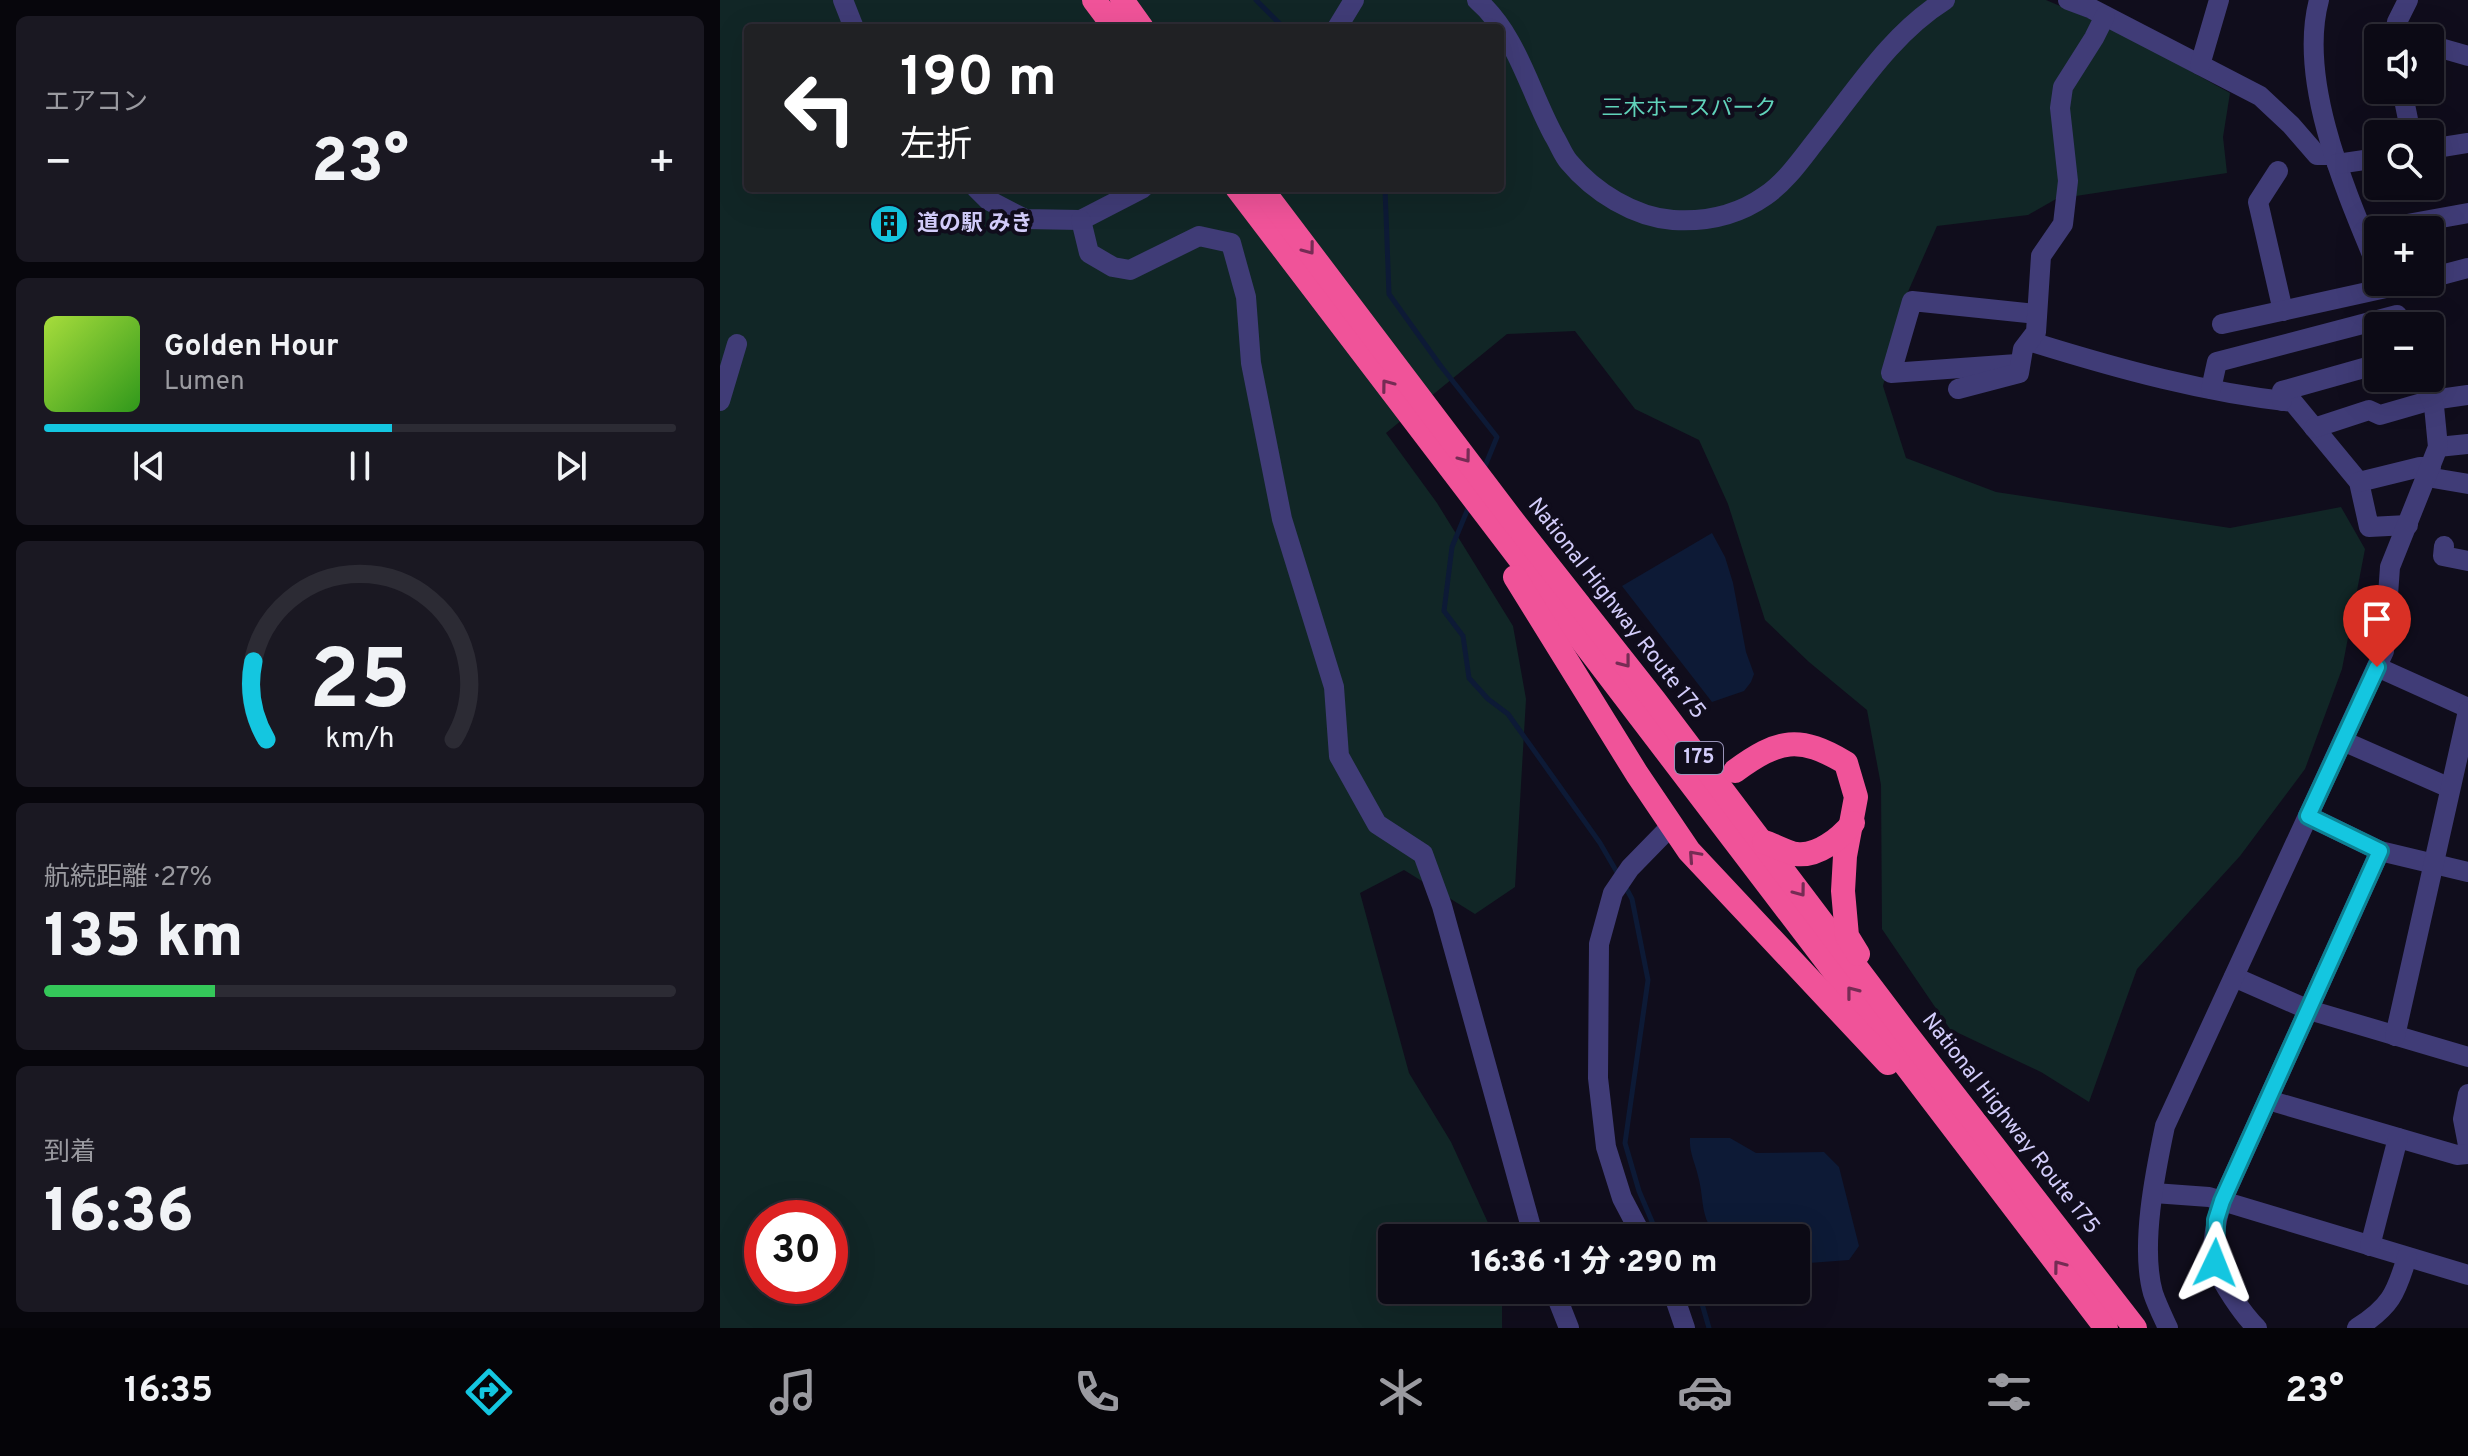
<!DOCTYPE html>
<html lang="ja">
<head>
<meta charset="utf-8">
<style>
	body { margin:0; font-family:Overpass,"Noto Sans JP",sans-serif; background:#1a1822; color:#f1f3f6; height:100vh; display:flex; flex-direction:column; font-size:30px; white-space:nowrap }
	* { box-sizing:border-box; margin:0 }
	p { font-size:26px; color:#9a9aa0 }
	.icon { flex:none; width:44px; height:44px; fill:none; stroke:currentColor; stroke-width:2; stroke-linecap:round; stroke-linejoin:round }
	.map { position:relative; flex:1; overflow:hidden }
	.details { display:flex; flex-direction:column; gap:16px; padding:16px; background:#07060c; width:720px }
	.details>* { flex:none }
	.hud { position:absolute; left:24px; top:24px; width:760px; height:168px; border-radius:8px; box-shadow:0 8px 32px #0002,0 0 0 2px #2c2b34; background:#202124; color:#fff; overflow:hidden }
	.fabs { position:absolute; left:1644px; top:24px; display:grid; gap:16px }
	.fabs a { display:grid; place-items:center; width:80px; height:80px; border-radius:8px; background:#0c0a15; box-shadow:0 8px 32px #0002,0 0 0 2px #2c2b34; font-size:40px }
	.speed { position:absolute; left:24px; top:1200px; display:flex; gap:16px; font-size:40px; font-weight:700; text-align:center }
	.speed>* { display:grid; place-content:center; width:104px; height:104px; border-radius:50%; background:#0c0a15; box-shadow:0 8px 32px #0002,0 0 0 2px #2c2b34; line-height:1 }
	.speed .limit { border:12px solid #d22; background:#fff; color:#111 }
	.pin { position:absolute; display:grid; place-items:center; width:68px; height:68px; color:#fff; margin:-82px -34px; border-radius:50% 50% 50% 0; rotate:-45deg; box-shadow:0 0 8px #0007 }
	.pin .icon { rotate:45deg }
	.me { position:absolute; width:88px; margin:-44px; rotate:2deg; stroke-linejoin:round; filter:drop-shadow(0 0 6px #0008) }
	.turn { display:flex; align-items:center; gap:28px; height:168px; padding:0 24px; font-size:36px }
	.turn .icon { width:104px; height:104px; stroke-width:2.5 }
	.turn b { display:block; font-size:56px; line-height:68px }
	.big { font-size:60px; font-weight:800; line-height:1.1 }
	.details .tile { flex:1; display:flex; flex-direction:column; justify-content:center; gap:12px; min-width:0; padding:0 28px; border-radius:12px; background:#1a1822 }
	.details .dial { align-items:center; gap:0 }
	.dial svg { height:208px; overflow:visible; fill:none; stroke:#2c2b34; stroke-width:7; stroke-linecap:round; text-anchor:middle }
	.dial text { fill:#f1f3f6; stroke:none }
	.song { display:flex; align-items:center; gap:24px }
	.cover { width:96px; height:96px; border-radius:12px; background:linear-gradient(135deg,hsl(80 70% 55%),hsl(110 70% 35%)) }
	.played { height:8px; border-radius:4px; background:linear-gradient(90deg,#14c6e0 55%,#2c2b34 55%) }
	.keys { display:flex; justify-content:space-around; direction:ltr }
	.heat { display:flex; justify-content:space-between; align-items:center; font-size:44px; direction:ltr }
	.charge { height:12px; border-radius:6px; background:linear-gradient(90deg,#34c759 27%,#2c2b34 0) }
	.trip { position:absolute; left:658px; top:1224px; width:432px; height:80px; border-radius:8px; background:#0c0a15; box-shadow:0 8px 32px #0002,0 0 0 2px #2c2b34; font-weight:800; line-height:80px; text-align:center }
	.tabs { display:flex; height:128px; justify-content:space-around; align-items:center; background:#050408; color:#9a9aa0 }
	.tabs .icon { width:56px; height:56px }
	.tabs .selected { color:#14c6e0 }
	.tabs b { font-size:36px; color:#f1f3f6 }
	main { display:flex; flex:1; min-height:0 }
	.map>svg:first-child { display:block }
	.green { fill:#112626; fill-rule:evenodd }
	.water { fill:#0d1a36 }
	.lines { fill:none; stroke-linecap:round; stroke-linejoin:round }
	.stream { stroke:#0d1a36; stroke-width:5 }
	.minor { stroke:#403c77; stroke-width:20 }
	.highway { stroke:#f05399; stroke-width:24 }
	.oneway { stroke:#752c54 }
	.route-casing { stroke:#0d8192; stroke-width:20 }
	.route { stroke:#14c6e0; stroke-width:14 }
	.labels { text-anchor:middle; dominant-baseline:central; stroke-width:8; stroke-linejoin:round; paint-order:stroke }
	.shield { fill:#100d1c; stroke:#9893b8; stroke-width:2 }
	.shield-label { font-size:20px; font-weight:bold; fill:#d3cdfb }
	.park-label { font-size:22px; fill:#60d3ba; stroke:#100d1c }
	.poi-label { font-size:22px; font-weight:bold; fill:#d3cdfb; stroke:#100d1c; text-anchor:start }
	.street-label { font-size:22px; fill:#d3cdfb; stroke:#100d1c }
</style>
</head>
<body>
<main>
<section class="details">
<div class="tile"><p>エアコン</p>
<div class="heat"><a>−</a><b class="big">23°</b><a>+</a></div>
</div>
<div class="tile">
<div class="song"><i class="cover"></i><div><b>Golden Hour</b><p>Lumen</p></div></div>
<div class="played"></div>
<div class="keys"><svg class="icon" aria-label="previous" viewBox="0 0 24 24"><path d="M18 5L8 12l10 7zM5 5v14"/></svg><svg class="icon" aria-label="pause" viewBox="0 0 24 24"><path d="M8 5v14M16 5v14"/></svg><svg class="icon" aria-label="next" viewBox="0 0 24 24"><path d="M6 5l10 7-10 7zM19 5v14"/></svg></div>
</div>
<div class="tile dial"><svg viewBox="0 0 100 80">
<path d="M14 69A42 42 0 1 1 86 69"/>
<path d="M14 69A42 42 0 0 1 9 39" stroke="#14c6e0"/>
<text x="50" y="56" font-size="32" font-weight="700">25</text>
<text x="50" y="72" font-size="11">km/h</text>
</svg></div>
<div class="tile"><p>航続距離 · 27%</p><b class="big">135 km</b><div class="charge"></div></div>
<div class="tile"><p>到着</p><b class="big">16:36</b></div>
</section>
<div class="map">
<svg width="1748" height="1328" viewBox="0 0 1748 1328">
	<rect width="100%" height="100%" fill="#100d1c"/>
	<!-- green -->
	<path class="green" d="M0,0H1326L1396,30L1510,93L1503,137L1507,173L1336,199L1308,215L1217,226L1187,294L1163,386L1186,458L1276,492L1510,528L1621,507L1645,549L1622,669L1585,769L1520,856L1417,969L1369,1102L1321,1072L1230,1029L1162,929L1161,785L1147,710L1089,662L1045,620L1008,504L979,440L915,409L855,331L787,334L666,433L717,503L793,626L806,699L795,887L755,914L684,870L640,893L689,1073L731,1142L775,1238H672V1290H782V1328H0ZM28,28H780V188H28ZM42,1218H110V1286H42Z"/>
	<!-- water -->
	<g class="water">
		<path d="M992,533L1005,557L1013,583L1026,652L1034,674L1031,682L1024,691L992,702L902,586Z"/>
		<path d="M970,1138H1010L1036,1153L1104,1152L1119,1167L1139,1246L1129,1260L1076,1264V1238H998C979,1216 985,1201 978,1176C975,1162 969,1153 970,1138Z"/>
	</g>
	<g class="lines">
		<!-- stream -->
		<g class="stream">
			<path d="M536,0L564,28"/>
			<path d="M665,188L669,294L720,365L777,437L763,471"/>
			<path d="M749,506L732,547L724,611L743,636L749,678L768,699L788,714L880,843L898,874"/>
			<path d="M905,886L912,899L928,980L905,1143L919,1191L939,1238"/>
			<path d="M978,1290L989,1328"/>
		</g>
		<!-- minor -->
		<g class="minor">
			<path d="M123,0L134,28"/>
			<path d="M757,0C797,35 809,90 834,136C839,144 843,155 849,162C874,192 914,217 953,220C985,222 1018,215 1045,196C1067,181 1082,158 1098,138C1137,89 1171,34 1225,0"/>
			<path d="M1348,0L1372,9L1540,96L1571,125L1597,155H1614"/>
			<path d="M1599,0C1577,82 1627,194 1658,269"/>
			<path d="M617,28L634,0"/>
			<path d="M1674,38L1677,22L1688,0"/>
			<path d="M1710,45L1748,56"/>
			<path d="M1480,65L1499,0"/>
			<path d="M1682,90L1691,134"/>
			<path d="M1710,149L1748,143"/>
			<path d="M1617,164L1658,158"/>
			<path d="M1558,171L1538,202L1563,311"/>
			<path d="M256,188L268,200L305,219L361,220L423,188"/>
			<path d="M361,220L369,253L393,267L410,270L479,236L511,243L526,297L531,363L562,519L614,687L619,756L657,824L703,854L722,906L814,1238"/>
			<path d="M1643,232L1748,213"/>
			<path d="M1710,278L1748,268"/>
			<path d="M1502,324L1693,282"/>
			<path d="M1313,339L1315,343C1399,369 1486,393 1573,402L1639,482L1649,527L1688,525"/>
			<path d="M1297,364L1171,373L1192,301L1317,314"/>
			<path d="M1238,389L1299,373L1303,349L1316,332L1321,256L1343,224L1348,181L1340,108L1343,87L1374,38L1385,16"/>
			<path d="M1491,389L1497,362L1677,315"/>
			<path d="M0,401L17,344"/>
			<path d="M1562,401V391L1658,364"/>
			<path d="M1594,428L1649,410L1660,415L1712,400L1748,395"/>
			<path d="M1718,447L1748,444"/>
			<path d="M1707,477L1748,484"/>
			<path d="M1639,482L1700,467H1711"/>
			<path d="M1724,546L1723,556L1748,561"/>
			<path d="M1657,667L1748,708"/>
			<path d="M1623,741L1730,788"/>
			<path d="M1588,816L1660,851L1748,872"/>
			<path d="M1514,977L1589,1010L1748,1057"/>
			<path d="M1675,1036L1748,711"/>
			<path d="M1748,1094L1743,1119L1748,1145"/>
			<path d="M1548,1100L1737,1155L1748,1154"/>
			<path d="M1434,1193L1489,1197L1748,1275"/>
			<path d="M923,1238L902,1198L886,1147L878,1078L879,944L893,893L910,868L951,826"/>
			<path d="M1650,1246L1678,1138"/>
			<path d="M834,1290L849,1328"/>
			<path d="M952,1290L965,1328"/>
			<path d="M1448,1328C1443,1317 1437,1305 1433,1293C1420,1247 1435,1173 1445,1126L1664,651L1670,567L1718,447L1714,406L1703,378"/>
			<path d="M1537,1328C1524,1316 1500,1281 1495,1264C1490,1248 1497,1217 1502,1201L1660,851"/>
			<path d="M1637,1328C1670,1307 1676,1294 1687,1257"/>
		</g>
		<!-- highway -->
		<g class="highway">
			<path d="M374,0L395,28"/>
			<path d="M402,0L422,28"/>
			<path d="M517,188L1386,1328"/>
			<path d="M541,188L790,517L935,701L1185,1032L1415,1328"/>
			<path d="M795,577L917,774L969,851L1168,1063"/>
			<path d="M1015,771C1059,739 1079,735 1126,763L1136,797L1125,856L1123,891L1127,936L1138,954"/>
			<path d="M1044,842C1054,845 1066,852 1076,854C1098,857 1120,838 1133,823"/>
		</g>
	</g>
	<!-- one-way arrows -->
	<defs><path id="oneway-chevron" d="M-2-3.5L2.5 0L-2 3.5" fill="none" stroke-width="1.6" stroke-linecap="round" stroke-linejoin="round" transform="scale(2)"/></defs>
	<g class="oneway">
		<use href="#oneway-chevron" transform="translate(589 249) rotate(53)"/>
		<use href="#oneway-chevron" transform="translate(667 385) rotate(-127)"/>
		<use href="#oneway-chevron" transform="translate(745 457) rotate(53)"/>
		<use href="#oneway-chevron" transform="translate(905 662) rotate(52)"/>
		<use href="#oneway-chevron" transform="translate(974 856) rotate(-132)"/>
		<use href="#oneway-chevron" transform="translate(1080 891) rotate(53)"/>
		<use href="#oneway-chevron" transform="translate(1132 992) rotate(-128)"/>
		<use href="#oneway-chevron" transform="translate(1339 1266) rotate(-127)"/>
	</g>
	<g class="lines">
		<defs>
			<path id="route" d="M1495,1263L1496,1220L1502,1201L1660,851L1588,816L1657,667"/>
		</defs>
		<!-- route casing -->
		<use href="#route" class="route-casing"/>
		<!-- route -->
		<use href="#route" class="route"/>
	</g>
	<!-- icons -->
	<defs>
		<symbol id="building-disc" viewBox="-11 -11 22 22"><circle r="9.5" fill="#14c6e0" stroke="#100d1c"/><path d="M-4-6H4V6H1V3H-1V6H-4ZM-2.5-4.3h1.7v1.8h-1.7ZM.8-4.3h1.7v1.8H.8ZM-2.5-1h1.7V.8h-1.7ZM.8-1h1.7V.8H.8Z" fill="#111"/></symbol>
	</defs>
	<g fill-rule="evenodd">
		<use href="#building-disc" x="147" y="202" width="44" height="44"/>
	</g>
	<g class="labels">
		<!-- shield labels -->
		<rect class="shield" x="955" y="742" width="48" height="32" rx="6"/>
		<g class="shield-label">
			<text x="979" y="758">175</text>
		</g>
		<!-- park labels -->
		<g class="park-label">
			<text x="969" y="109">三木ホースパーク</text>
		</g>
		<!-- poi labels -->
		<g class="poi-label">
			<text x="197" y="224">道の駅 みき</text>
		</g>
		<!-- street labels -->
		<g class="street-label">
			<text transform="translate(896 609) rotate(52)">National Highway Route 175</text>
			<text transform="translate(1290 1124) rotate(52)">National Highway Route 175</text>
		</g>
	</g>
</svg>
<div class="fabs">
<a><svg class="icon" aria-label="sound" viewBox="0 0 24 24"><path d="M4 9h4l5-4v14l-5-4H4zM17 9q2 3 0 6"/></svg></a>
<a><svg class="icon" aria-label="search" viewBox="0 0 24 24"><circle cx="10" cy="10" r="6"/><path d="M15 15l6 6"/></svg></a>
<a>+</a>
<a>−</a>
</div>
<div class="speed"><div class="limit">30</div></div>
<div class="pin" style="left:1657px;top:667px;background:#d93025"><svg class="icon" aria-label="arrive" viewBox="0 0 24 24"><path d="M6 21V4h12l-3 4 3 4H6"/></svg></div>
<svg class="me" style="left:1495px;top:1263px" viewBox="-20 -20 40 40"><path d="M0-17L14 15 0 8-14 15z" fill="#14c6e0" stroke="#fff" stroke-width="4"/></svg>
<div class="trip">16:36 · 1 分 · 290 m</div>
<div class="hud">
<div class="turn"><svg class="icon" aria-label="left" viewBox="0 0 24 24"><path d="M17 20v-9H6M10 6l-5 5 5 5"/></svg><div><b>190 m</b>左折</div></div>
</div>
</div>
</main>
<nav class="tabs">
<b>16:35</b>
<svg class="icon selected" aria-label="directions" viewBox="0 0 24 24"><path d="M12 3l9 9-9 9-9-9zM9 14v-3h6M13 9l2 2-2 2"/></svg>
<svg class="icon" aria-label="music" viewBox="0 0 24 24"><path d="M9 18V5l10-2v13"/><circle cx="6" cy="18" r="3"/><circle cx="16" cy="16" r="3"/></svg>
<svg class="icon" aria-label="phone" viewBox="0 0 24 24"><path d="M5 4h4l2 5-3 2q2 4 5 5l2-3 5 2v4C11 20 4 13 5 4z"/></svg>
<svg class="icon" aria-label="climate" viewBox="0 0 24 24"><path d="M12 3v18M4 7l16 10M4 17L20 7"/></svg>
<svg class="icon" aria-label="car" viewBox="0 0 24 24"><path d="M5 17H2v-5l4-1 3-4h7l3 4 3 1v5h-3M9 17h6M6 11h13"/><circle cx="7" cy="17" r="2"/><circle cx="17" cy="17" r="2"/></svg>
<svg class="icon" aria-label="filters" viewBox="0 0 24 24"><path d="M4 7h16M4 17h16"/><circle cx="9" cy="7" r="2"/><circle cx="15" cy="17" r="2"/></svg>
<b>23°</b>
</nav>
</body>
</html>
